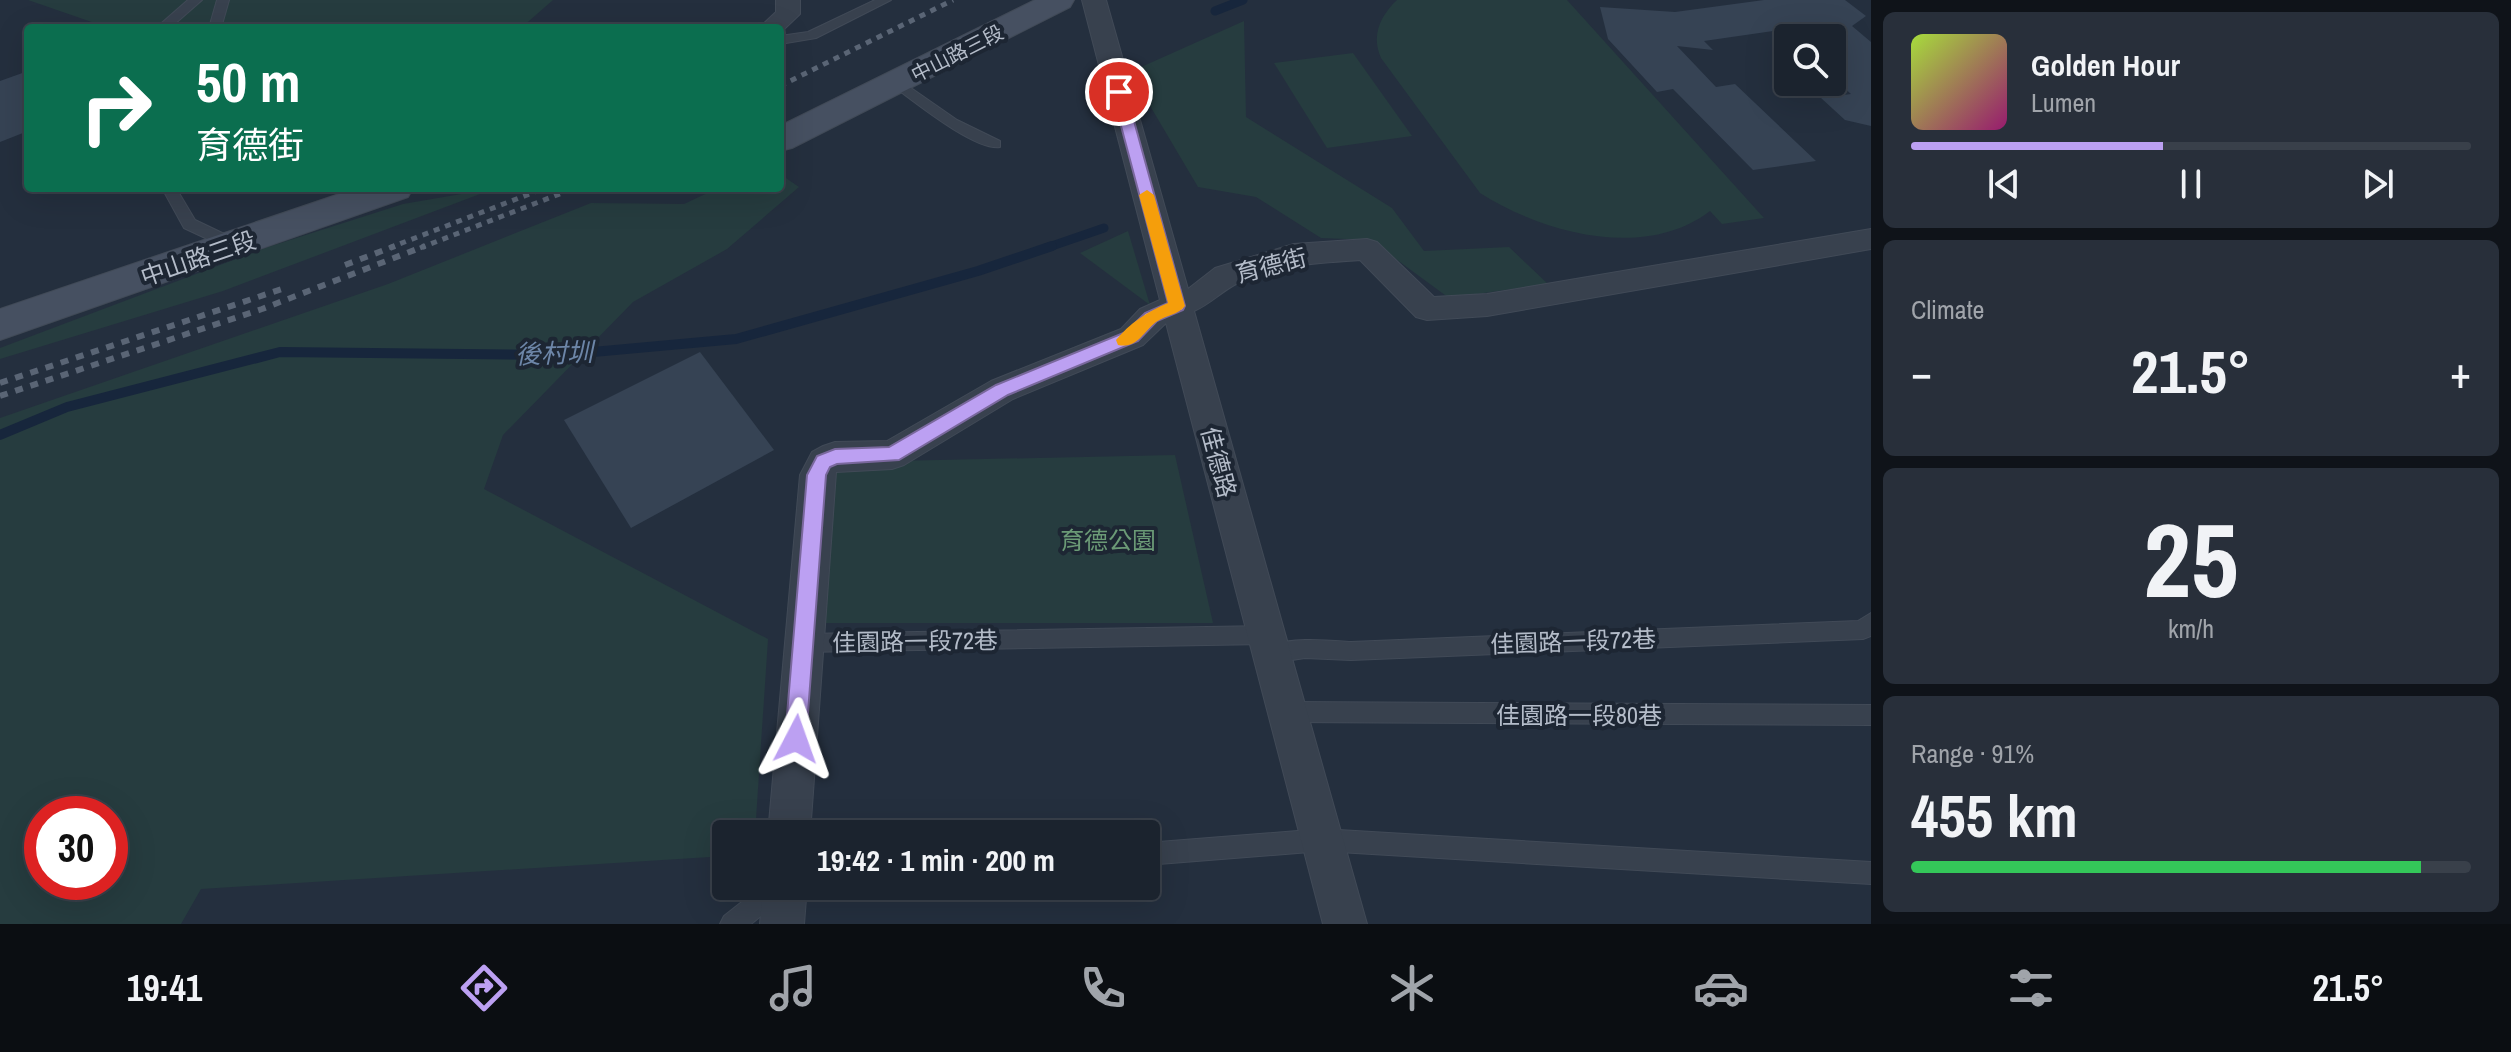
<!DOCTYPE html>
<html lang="en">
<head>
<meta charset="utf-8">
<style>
	body { margin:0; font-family:"Archivo Narrow","Noto Sans TC",sans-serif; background:#282f3a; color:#f1f3f6; height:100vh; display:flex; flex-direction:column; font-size:30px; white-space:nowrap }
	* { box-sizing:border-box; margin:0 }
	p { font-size:26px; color:#a0a4aa }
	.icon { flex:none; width:44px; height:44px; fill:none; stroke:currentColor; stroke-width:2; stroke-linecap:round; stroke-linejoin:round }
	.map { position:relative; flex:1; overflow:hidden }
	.panel { display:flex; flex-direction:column; gap:12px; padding:12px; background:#0f1319; width:640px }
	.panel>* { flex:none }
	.top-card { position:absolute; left:24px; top:24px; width:760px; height:168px; border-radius:8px; box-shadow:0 8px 32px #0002,0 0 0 2px #39404a; background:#0b6e4f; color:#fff; overflow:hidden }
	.buttons { position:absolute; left:1774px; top:24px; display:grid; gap:16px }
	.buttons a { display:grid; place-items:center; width:72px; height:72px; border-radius:8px; background:#1b232e; box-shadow:0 8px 32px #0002,0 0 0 2px #39404a; font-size:40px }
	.speed { position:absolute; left:24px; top:796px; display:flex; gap:16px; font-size:40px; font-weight:700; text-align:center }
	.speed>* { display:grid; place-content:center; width:104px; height:104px; border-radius:50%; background:#1b232e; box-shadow:0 8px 32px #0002,0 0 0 2px #39404a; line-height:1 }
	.speed .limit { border:12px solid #d22; background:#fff; color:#111 }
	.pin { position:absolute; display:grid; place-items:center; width:68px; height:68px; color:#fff; margin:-34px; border:4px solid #fff; border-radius:50%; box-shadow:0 2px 8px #0007 }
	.me { position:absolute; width:88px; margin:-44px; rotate:4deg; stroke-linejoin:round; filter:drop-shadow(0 0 6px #0008) }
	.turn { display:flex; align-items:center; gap:28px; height:168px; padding:0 40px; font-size:36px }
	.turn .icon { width:104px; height:104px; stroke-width:2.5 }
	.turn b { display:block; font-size:56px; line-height:68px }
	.big { font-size:60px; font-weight:700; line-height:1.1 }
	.panel .widget { flex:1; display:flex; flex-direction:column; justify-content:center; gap:12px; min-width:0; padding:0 28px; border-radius:12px; background:#282f3a }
	.panel .dial { align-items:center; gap:0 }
	.dial b { font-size:104px; line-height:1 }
	.song { display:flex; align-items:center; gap:24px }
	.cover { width:96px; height:96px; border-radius:12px; background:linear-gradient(135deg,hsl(80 70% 55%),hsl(320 70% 35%)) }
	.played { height:8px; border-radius:4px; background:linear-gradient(90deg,#bca0f2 45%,#39404a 45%) }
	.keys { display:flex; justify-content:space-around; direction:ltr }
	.heat { display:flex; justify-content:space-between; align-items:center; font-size:44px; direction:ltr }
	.charge { height:12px; border-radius:6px; background:linear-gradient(90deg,#34c759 91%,#39404a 0) }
	.trip { position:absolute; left:712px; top:820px; width:448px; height:80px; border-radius:8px; background:#1b232e; box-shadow:0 8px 32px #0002,0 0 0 2px #39404a; font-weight:700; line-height:80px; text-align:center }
	.tabs { display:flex; height:128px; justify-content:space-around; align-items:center; background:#0b0e12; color:#a0a4aa }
	.tabs .icon { width:56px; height:56px }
	.tabs .active { color:#bca0f2 }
	.tabs b { font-size:36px; color:#f1f3f6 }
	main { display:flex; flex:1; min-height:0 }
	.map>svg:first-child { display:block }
	.green { fill:#263c3f; fill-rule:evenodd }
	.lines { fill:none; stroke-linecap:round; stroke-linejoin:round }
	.stream-far1 { stroke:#17263c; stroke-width:9 }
	.stream { stroke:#17263c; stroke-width:10 }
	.building { fill:#364354 }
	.service-casing { stroke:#414a57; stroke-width:2 }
	.minor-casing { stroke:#414a57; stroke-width:2 }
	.secondary-casing { stroke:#414a57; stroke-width:2 }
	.service { fill:#38414e; fill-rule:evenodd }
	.minor { fill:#38414e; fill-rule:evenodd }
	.secondary { fill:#465061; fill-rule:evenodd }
	.rail-far1 { stroke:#5a6575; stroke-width:5; stroke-dasharray:6 6; stroke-linecap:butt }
	.rail { stroke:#5a6575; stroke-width:6; stroke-dasharray:8 8; stroke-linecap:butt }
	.route { fill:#bca0f2; stroke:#7a689d; stroke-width:2 }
	.slow { fill:#f59e0b }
	.labels { text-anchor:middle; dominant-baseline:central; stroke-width:8; stroke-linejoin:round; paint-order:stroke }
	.far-street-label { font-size:20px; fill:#b4bcc9; stroke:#1d2633 }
	.street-label { font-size:24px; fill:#b4bcc9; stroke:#1d2633 }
	.park-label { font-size:24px; fill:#6b9a76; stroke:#1d2633 }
	.water-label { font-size:26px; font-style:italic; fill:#6d86a8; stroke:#1d2633 }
</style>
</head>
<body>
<main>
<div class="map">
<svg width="1871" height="924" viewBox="0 0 1871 924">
	<rect width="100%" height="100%" fill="#242f3e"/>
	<!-- green -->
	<g class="green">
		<path d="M28,0H553L521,28H109Z"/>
		<path d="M1397,0H1567L1764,218L1722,224L1710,211C1645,261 1543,233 1480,193L1381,58C1371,36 1380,16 1397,0Z"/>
		<path d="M1244,21L1246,117L1392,208L1424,251L1509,247L1548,284L1449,298L1370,240L1321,238L1256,197L1198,187L1130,72Z"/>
		<path d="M1353,53L1412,136L1327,148L1274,63Z"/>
		<path d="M780,174L799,187L727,249L633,302L503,435L484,489L768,639L755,834H726V856L201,889L181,924H0V418L388,284L591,203L684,204L718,188H780ZM42,814H110V882H42Z"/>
		<path d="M496,188L223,291L0,359V348L265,248L403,204Z"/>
		<path d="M1128,231L1150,305L1080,253Z"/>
		<path d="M1175,455L1213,623H820L827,478L848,462Z"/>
	</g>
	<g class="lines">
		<!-- stream-far1 -->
		<g class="stream-far1">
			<path d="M1215,11L1243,0"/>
			<path d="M1046,248L1104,228"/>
		</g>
		<!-- stream -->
		<path class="stream" d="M0,435L67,407L280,352L560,355L736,339L978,271L1052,246"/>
	</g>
	<!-- building -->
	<g class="building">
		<path d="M1764,0H1845L1866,16L1852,26L1871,42V126L1845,120L1821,98L1851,94L1832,77V38H1789L1780,30L1704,41L1713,50L1677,46L1716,87L1735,84L1816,161L1753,170L1673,89L1657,92L1608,39L1600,7L1675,12Z"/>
		<path d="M28,71V131L0,142V81Z"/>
		<path d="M700,352L774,450L631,528L564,420Z"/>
	</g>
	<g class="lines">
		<defs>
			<g id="service">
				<path d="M188,0H202L170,28H156Z"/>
				<path d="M217,0H229L221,28H209Z"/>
				<path d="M875,0H891L816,38L780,44V36L808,32Z"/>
				<path d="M898,79L957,120L1000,141V147C975,151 915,102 893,86V80Z"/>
				<path d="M162,188H176L195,220L241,242L244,246L241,250H231L184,228Z"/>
				<path d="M1871,613V636L1863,639L1351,660L1305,658L1272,663L1265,661L1262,654L1265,647C1292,637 1323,640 1351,642L1858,621Z"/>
				<path d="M1266,626L1273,628L1276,635L1273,642L1266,644L803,652L796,650L793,643L796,636L803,634Z"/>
				<path d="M1287,702L1871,705V725L1287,722L1280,719L1277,712L1280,705Z"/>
				<path d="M1322,829L1871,862V884L1322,851L1146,865V843Z"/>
				<path d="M762,886H791L788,894L751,924H720L724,916Z"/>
			</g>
			<g id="minor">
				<path d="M776,0H800V14L780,33V28H759L776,12Z"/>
				<path d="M1082,0H1106L1188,289L1215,268L1294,244L1367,239L1377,242L1434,297L1487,294L1871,229V249L1487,316L1427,320L1416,317L1360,260C1320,263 1273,264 1236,284C1221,292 1210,304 1194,311L1367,924H1323L1166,323L1143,345L1013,399L904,465L892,469L836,472L810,834H768L800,475L812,452L823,446L835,442L887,441L991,381L1121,329L1140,309L1160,300Z"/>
				<path d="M763,886H807L804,924H760Z"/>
			</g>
			<g id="secondary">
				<path d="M1035,0H1074L1070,7L792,148L780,151V126Z"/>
				<path d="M357,188H413L408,197L0,340V309Z"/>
			</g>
		</defs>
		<!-- service casing -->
		<use href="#service" class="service-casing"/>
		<!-- minor casing -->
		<use href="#minor" class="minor-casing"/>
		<!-- secondary casing -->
		<use href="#secondary" class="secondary-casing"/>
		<!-- service -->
		<use href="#service" class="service"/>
		<!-- minor -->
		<use href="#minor" class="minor"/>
		<!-- secondary -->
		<use href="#secondary" class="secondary"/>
		<!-- rail-far1 -->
		<g class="rail-far1">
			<path d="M780,86L953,0"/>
			<path d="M389,248L545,188"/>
			<path d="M420,248L575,188"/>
		</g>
		<!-- rail -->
		<g class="rail">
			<path d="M345,265L395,246"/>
			<path d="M0,383L285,288"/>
			<path d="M0,396L262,309L425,246"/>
		</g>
	</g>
	<!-- route -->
	<path class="route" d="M1119,88L1126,92L1185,306L1183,310L1157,321L1138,341L1008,395L899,460L837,464L830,467L826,475L806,739L803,746L796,749L788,746L785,739L807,475L817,456L835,449L889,447L996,385L1126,332L1145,313L1168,303L1112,92Z"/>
	<!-- slow -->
	<path class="slow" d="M1147,190L1154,195L1185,306C1178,315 1166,315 1156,322C1143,332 1137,349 1118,345L1116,340C1129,324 1148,311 1168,303L1139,195Z"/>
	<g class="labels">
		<!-- far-street labels -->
		<g class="far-street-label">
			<text transform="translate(957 53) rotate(-27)">中山路三段</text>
		</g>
		<!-- street labels -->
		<g class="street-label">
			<text transform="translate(198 258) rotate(-19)">中山路三段</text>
			<text transform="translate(1271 265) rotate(-14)">育德街</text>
			<text transform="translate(1219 462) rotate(75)">佳德路</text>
			<text transform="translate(915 641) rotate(-1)">佳園路一段72巷</text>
			<text transform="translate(1573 641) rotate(-2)">佳園路一段72巷</text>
			<text x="1579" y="715">佳園路一段80巷</text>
		</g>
		<!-- park labels -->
		<g class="park-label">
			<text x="1108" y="540">育德公園</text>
		</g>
		<!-- water labels -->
		<g class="water-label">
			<text transform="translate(554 353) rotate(-2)">後村圳</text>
		</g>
	</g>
</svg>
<div class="buttons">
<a><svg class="icon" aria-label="search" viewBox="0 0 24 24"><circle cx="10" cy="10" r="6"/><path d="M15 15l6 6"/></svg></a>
</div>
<div class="speed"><div class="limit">30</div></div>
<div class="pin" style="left:1119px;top:92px;background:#d93025"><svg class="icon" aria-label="arrive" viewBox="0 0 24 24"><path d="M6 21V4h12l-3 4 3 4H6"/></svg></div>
<svg class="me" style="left:796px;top:739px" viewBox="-20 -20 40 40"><path d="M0-17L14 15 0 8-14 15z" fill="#bca0f2" stroke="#fff" stroke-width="4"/></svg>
<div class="trip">19:42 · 1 min · 200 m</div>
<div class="top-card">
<div class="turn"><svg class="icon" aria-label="right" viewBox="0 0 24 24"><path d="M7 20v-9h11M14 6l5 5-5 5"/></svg><div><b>50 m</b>育德街</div></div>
</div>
</div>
<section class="panel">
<div class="widget">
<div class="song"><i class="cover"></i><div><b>Golden Hour</b><p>Lumen</p></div></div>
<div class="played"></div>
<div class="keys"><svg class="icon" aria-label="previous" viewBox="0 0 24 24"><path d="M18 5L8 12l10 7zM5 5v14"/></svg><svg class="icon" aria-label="pause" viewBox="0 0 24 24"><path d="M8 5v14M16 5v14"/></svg><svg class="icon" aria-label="next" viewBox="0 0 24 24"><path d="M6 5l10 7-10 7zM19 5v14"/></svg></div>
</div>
<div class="widget"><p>Climate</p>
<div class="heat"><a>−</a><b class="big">21.5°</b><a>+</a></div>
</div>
<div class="widget dial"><b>25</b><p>km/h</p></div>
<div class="widget"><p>Range · 91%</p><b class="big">455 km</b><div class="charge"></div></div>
</section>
</main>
<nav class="tabs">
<b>19:41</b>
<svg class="icon active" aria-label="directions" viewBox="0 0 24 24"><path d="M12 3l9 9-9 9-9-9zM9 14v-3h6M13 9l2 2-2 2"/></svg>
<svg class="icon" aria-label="music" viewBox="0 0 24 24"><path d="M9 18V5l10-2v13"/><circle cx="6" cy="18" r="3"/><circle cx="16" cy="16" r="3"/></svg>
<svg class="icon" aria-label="phone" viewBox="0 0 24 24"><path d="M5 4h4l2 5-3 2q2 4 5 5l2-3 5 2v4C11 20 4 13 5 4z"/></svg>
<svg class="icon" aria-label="climate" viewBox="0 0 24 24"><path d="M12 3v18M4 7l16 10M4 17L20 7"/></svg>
<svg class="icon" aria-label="car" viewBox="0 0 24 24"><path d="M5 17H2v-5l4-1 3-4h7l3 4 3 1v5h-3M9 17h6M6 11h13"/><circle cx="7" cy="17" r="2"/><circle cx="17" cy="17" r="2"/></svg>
<svg class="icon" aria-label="filters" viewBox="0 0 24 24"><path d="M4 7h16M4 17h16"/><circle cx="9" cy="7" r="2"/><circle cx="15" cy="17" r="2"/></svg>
<b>21.5°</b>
</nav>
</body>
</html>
